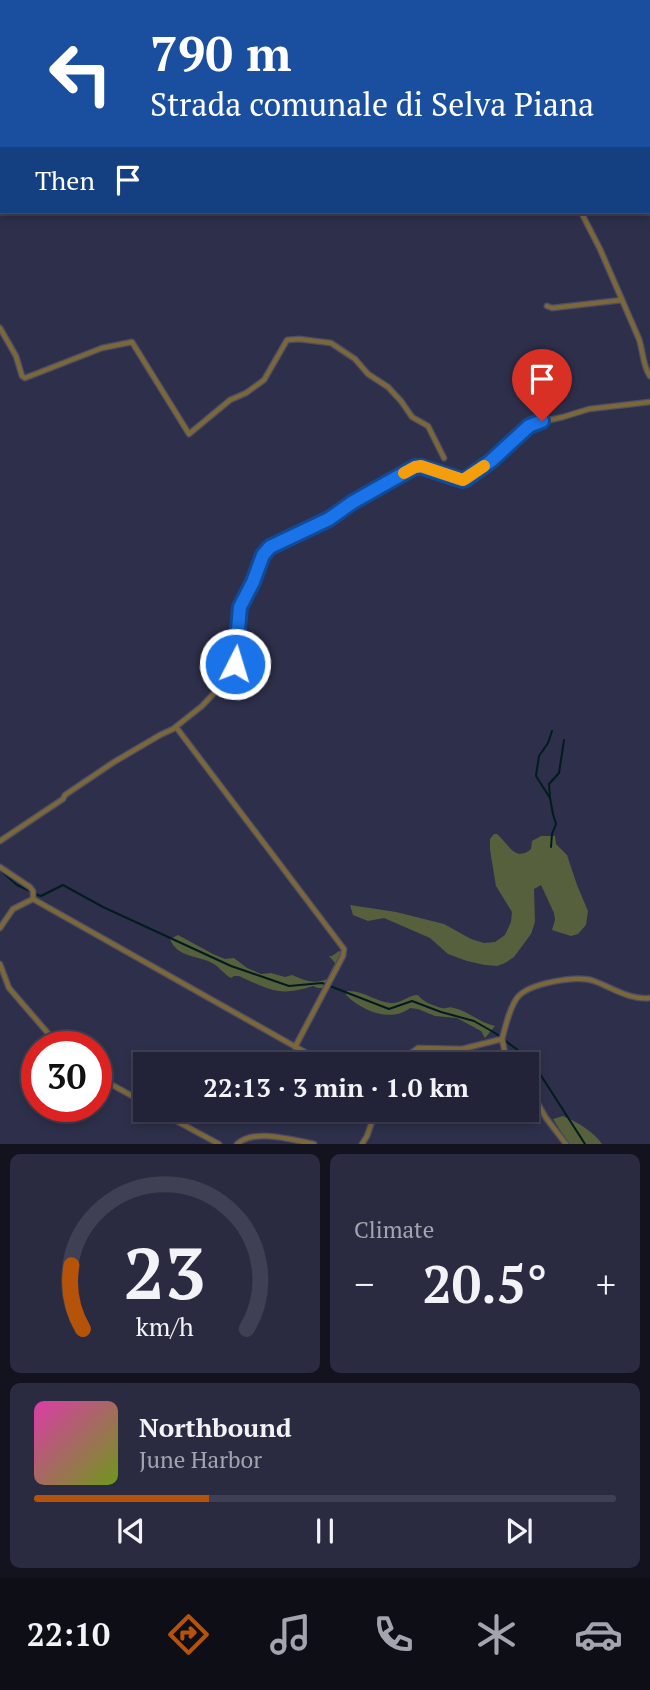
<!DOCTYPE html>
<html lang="en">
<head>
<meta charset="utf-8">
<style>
	body { margin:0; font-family:"PT Serif",serif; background:#2a2b40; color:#f1f3f6; height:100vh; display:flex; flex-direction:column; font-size:26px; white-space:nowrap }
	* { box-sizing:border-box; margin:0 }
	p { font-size:23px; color:#a2a4ae }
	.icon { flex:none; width:38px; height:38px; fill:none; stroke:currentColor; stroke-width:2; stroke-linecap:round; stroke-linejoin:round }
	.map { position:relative; height:1144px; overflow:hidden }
	.panel { display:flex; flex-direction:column; gap:10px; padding:10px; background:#13131f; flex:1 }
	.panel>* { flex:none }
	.hud { position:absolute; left:0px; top:0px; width:651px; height:214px; box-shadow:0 4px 10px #0003,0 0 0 2px #3f4053; background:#1a4fa0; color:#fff; overflow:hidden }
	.speed { position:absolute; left:21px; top:1031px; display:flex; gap:14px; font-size:35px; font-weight:700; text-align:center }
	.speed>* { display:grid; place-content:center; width:91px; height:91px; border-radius:50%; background:#222338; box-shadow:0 4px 10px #0003,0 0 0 2px #3f4053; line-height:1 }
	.speed .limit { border:10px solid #d22; background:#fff; color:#111 }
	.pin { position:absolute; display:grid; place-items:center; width:60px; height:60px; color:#fff; margin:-72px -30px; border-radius:50% 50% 50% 0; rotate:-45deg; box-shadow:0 0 7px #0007 }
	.pin .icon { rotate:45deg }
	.me { position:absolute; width:77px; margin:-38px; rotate:5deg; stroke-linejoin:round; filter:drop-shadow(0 0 5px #0008) }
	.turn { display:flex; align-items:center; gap:24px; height:147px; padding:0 35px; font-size:32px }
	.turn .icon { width:91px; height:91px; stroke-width:2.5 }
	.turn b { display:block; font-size:49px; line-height:60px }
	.then { display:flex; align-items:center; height:66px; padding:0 35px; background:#0003; gap:14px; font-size:26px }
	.big { font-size:52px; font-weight:700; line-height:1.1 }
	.panel .card { flex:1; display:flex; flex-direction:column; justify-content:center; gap:10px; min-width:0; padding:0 24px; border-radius:10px; background:#2a2b40 }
	.panel .dial { align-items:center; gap:0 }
	.dial svg { height:182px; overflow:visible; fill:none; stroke:#3f4053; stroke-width:7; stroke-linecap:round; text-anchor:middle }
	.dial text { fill:#f1f3f6; stroke:none }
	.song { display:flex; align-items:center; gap:21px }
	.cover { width:84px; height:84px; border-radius:10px; background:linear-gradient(135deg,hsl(320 70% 55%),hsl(80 70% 35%)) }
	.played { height:7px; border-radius:4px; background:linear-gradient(90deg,#b45309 30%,#3f4053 30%) }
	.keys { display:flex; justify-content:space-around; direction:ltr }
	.heat { display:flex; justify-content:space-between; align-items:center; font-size:38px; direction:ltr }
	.panel .tiles { flex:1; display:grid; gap:10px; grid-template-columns:1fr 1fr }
	.card:last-child { grid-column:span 2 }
	.trip { position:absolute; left:133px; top:1052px; width:406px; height:70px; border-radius:0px; background:#222338; box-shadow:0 4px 10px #0003,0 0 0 2px #3f4053; font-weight:700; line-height:70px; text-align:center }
	.menu { display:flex; height:112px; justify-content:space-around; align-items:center; background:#0e0e16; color:#a2a4ae }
	.menu .icon { width:49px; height:49px }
	.menu .selected { color:#b45309 }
	.menu b { font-size:32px; color:#f1f3f6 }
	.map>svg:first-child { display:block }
	.green { fill:#57603d }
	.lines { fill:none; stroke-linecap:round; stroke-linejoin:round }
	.stream { stroke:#001c1e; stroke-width:2 }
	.minor-casing { stroke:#4b4c65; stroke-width:7 }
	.minor { stroke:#7a673a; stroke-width:4.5 }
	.route-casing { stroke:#114b97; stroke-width:18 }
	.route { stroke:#1a73e8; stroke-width:12 }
	.slow { stroke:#f59e0b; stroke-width:12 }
</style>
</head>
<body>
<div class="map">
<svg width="650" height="1144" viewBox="0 0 650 1144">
	<rect width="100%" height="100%" fill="#2e2f4a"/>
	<!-- green -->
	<g class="green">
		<path d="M494,834H497C508,843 515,863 531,849L532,841L541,836H555L556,844L567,855L577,885L588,911L586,925L578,934L571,936L552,930L555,920L554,913L541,885L534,889L535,922L531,934L514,957L505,963L497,966L485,965L467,961L448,954L430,938L384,918L368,921L353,915L350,905L396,912L444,924L471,939L484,943L495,942L505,935L511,922L512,912L496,886L490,850V839Z"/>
		<path d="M178,935L213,954L225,959L234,958L247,968L261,974L271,973L285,977L292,975C304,980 314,985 327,979L335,963L329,956H332L339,951L341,953L342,956L324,988H318L313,986C279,997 270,990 239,976H234L231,978C224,974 220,968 214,964C199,955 177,958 170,939Z"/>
		<path d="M347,991C363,990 376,1002 391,1003C401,1004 408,995 418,995C423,1002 434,1006 442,1008C449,1009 447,1006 454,1008C468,1011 480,1023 495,1026L485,1038L481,1031L457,1018L435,1016L418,1009L410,1008C391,1023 362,1011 346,995Z"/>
		<path d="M563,1116C577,1122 593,1131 602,1144H569L553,1119Z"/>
	</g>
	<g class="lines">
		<!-- stream -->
		<g class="stream">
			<path d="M649,181H650"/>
			<path d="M550,798L549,784L559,773L564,740"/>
			<path d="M551,847L552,834L556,824L553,814L550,798L536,776L539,756L548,743L552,731"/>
			<path d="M0,870L17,885L30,891"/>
			<path d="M35,894L41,896L63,885L103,907L231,966L289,986L322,983L389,1009L412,1001L441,1012L474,1021L495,1033L531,1060L585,1144"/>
		</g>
		<defs>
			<g id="minor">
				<path d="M391,0L393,2"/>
				<path d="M452,0L454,2"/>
				<path d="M308,2L311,0"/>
				<path d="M574,2L576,0"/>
				<path d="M0,77H2"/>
				<path d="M581,212L600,249L639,339C643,351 643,367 650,376"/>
				<path d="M547,306L552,308L622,300"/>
				<path d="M0,328L16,356L22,376L25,378L102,348L132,342L189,434L230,400L246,393L264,380L287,340L299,339L331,343L355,359L368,374L388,387L401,401L412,417L428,426L444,458"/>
				<path d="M176,727L344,949L343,956L295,1047"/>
				<path d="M0,841L63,799L65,795L114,762L160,735L173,729L202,706L232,674L234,669L236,655L241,607L253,582L258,565L268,549L274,544L329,519L353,502L415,467H422L464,480L491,461L526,429L536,423L563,417L589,409L650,402"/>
				<path d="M0,867L30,887L33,891V899L13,909L0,928"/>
				<path d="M33,899L326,1064"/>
				<path d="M0,964L9,988L59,1046"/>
				<path d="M502,1039L505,1053L513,1064"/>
				<path d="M400,1064L408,1055L418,1048L462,1049L502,1039C506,1025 509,1009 517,998C528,983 577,975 594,981C613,988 629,1000 650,998"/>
				<path d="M96,1076L145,1103"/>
				<path d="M527,1084L546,1118L566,1144"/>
				<path d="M156,1110L219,1144"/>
				<path d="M237,1144C255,1128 292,1140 314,1144"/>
				<path d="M362,1144L367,1136L376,1110"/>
			</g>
		</defs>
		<!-- minor casing -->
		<use href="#minor" class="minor-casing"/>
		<!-- minor -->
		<use href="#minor" class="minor"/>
	</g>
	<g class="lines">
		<defs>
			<path id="route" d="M235,664L240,607L253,582L263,555L270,547L329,519L353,502L415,467H422L462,480L466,479L491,461L529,426L542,421"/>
		</defs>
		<!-- route casing -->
		<use href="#route" class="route-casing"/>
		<!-- route -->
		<use href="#route" class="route"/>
		<!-- slow -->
		<path class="slow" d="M404,473L415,467L421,466L463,480L484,466"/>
	</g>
</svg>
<div class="speed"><div class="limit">30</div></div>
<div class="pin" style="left:542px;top:421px;background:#d93025"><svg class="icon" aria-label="arrive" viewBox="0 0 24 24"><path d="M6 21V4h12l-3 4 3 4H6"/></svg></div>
<svg class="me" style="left:235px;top:664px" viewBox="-20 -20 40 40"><circle r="17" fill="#1a73e8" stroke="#fff" stroke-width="3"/><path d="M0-11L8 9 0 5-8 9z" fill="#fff"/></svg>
<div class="trip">22:13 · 3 min · 1.0 km</div>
<div class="hud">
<div class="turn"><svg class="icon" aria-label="left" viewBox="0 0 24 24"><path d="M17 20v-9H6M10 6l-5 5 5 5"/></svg><div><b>790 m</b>Strada comunale di Selva Piana</div></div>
<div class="then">Then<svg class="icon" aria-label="arrive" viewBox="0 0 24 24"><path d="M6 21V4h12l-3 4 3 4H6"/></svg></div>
</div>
</div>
<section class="panel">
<div class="tiles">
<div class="card dial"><svg viewBox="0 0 100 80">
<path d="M14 69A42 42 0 1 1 86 69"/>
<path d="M14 69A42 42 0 0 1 9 41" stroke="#b45309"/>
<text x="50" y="56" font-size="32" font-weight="700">23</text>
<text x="50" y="72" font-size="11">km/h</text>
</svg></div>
<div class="card"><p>Climate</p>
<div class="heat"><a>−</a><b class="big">20.5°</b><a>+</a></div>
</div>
<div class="card">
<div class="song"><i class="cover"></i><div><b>Northbound</b><p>June Harbor</p></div></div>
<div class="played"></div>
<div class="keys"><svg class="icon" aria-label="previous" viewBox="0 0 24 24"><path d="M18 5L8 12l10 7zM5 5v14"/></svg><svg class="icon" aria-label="pause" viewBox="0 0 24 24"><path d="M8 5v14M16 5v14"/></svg><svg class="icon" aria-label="next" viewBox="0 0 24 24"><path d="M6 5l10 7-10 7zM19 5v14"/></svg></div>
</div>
</div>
</section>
<nav class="menu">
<b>22:10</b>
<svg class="icon selected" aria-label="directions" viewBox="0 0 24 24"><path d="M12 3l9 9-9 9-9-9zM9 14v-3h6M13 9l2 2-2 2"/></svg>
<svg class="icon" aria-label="music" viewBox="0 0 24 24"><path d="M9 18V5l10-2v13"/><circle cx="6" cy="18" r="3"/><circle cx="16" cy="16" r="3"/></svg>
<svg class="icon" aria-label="phone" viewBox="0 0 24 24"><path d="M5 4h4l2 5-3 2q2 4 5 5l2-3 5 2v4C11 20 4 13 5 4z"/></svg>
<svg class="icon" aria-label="climate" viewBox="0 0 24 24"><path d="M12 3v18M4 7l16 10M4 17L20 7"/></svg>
<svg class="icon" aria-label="car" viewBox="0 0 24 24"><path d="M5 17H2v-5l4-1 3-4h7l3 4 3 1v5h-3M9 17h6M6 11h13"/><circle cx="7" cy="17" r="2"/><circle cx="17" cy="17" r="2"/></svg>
</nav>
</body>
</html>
